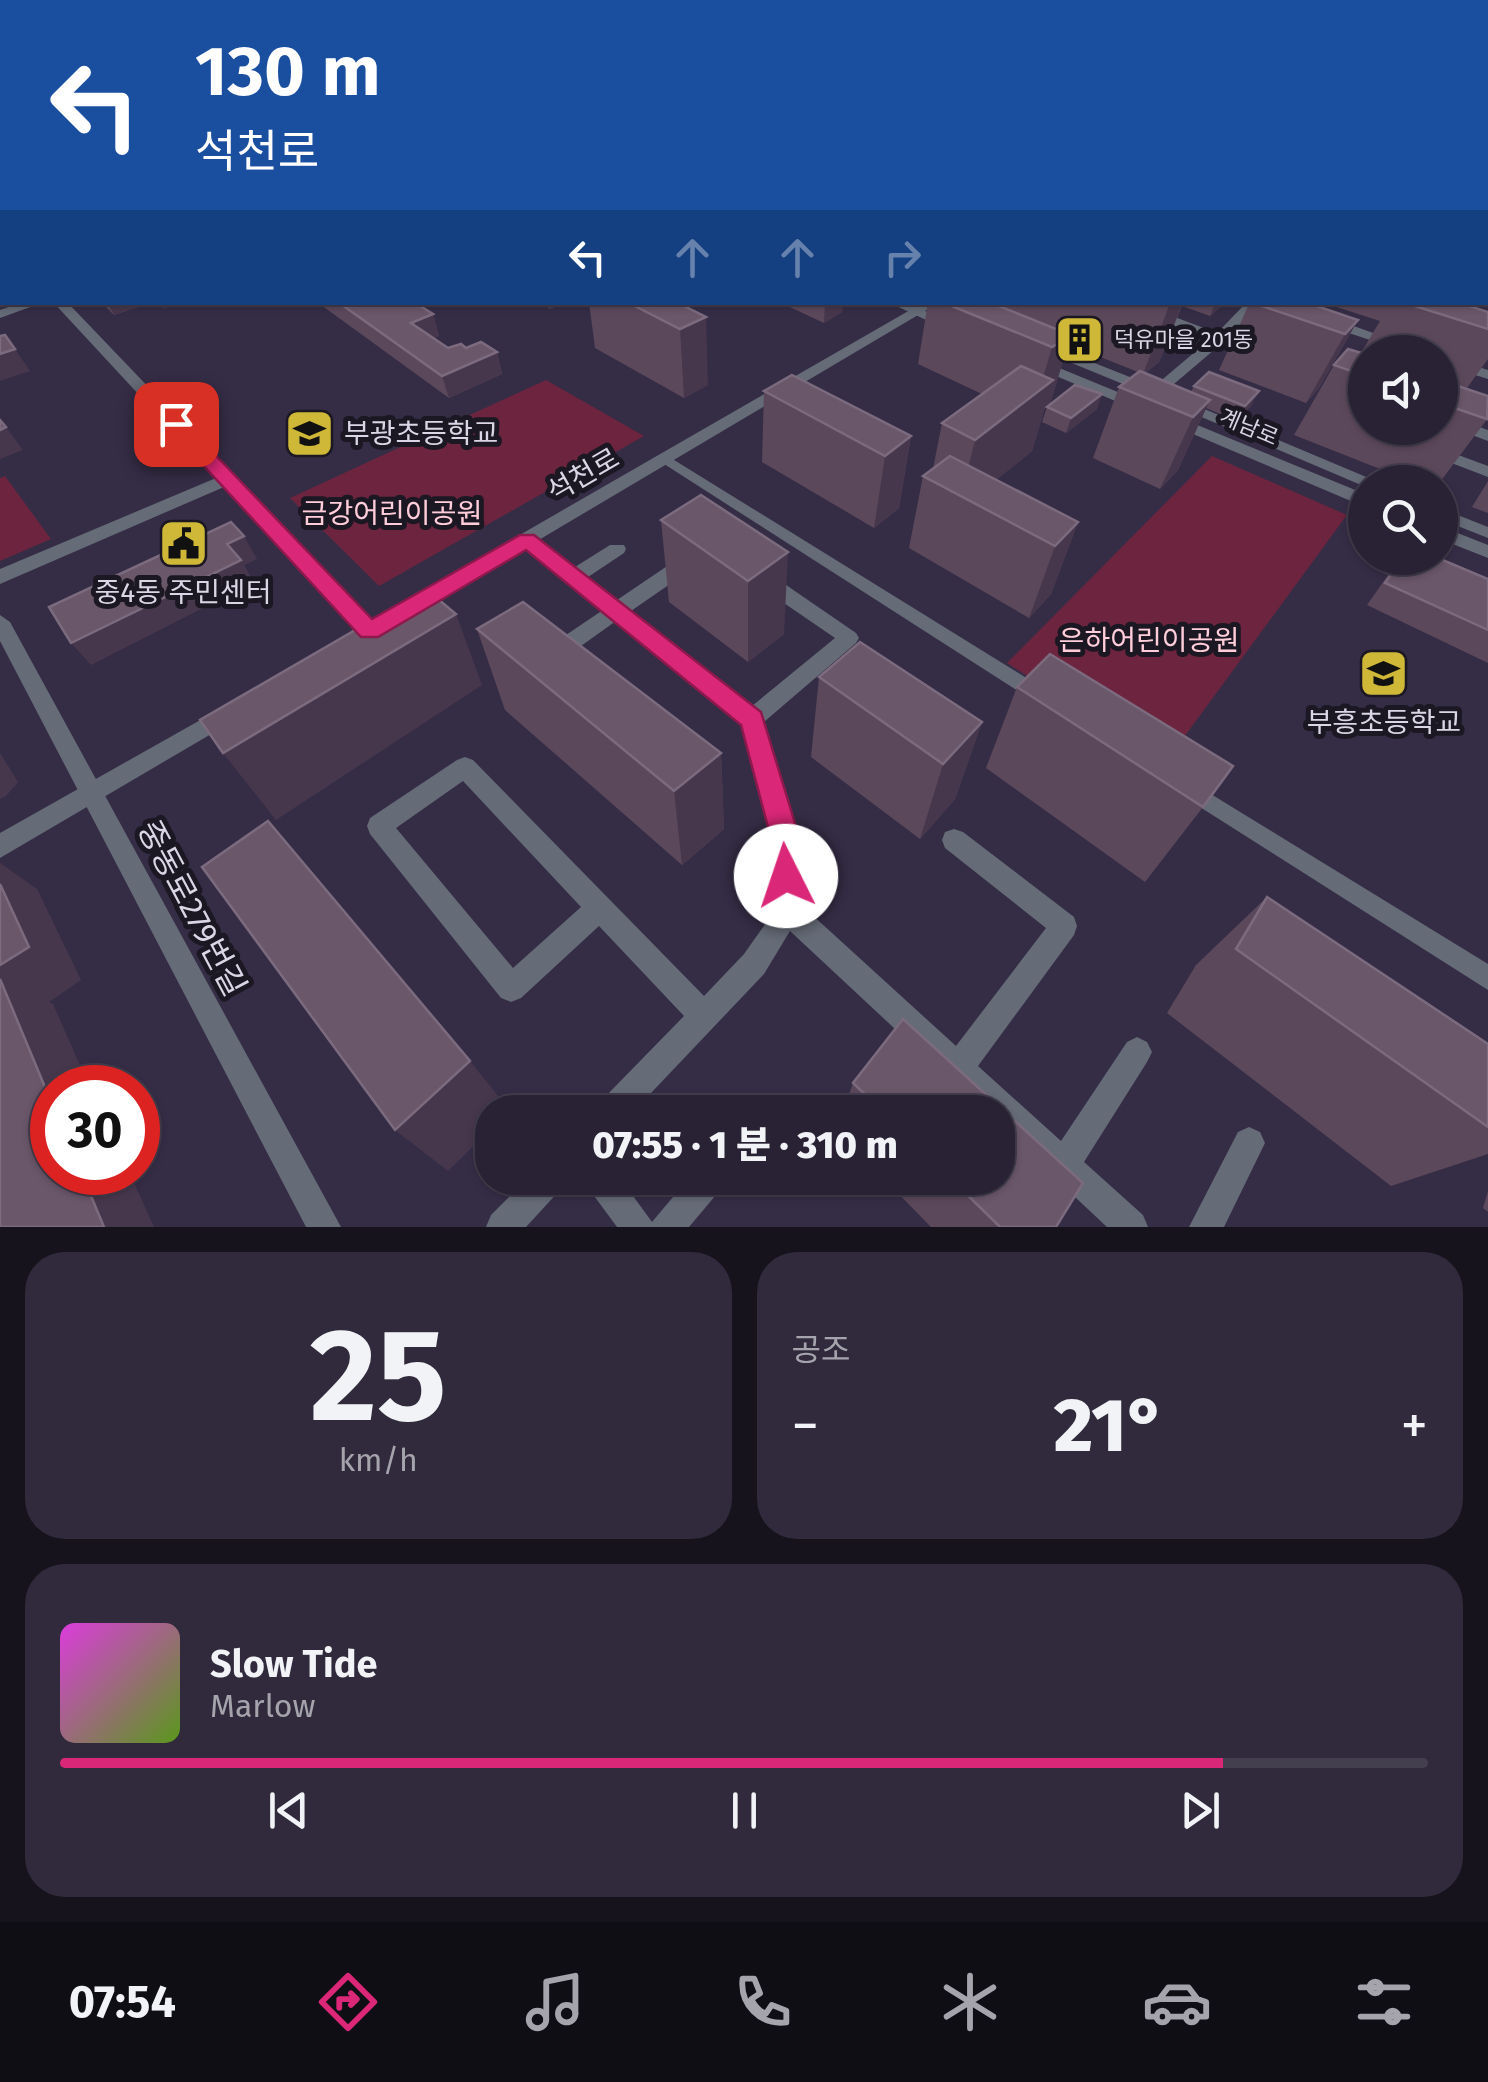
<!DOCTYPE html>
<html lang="ko">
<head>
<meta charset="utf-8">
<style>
	body { margin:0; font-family:"Fira Sans","Noto Sans KR",sans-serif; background:#302a3c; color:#f1f3f6; height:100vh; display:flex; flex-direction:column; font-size:38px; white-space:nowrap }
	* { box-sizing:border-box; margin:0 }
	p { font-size:32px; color:#a5a4ac }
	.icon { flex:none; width:55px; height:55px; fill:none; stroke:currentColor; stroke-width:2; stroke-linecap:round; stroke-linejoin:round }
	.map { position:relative; height:1227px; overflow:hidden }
	.panel { display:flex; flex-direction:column; gap:25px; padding:25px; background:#16131d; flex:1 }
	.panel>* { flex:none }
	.top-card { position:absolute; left:0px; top:0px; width:1490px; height:305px; box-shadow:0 2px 8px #0004,0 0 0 2px #443f4f; background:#1a4fa0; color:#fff; overflow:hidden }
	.tools { position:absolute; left:1348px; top:335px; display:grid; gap:20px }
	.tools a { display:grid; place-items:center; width:110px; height:110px; border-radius:50%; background:#282234; box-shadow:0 2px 8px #0004,0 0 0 2px #443f4f; font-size:50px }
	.speed { position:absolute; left:30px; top:1065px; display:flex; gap:20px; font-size:50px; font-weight:700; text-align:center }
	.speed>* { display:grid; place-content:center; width:130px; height:130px; border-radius:50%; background:#282234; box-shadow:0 2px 8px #0004,0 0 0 2px #443f4f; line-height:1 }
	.speed .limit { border:15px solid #d22; background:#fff; color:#111 }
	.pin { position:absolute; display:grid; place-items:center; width:85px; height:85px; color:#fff; margin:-42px; border-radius:20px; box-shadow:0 5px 15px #0006 }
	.me { position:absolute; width:110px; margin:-55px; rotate:356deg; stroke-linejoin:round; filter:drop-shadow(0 0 8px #0008) }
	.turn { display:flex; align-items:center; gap:35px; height:210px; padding:0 30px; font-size:45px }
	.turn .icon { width:130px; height:130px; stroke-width:2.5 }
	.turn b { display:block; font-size:70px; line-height:85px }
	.lanes { display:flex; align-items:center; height:95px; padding:0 30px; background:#0003; justify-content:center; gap:50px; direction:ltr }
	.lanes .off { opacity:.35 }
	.big { font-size:75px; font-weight:800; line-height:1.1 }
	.panel .card { flex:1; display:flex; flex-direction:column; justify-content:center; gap:15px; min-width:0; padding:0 35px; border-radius:40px; background:#302a3c }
	.panel .dial { align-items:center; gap:0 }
	.dial b { font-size:130px; line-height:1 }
	.song { display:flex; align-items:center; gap:30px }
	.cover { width:120px; height:120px; border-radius:15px; background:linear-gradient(135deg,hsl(300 70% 55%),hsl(90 70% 35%)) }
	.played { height:10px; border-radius:5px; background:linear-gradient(90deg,#db2777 85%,#443f4f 85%) }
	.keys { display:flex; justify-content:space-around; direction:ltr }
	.heat { display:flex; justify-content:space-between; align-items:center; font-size:55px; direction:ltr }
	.panel .tiles { flex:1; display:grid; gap:25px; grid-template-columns:1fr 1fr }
	.card:last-child { grid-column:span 2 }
	.trip { position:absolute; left:475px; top:1095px; width:540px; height:100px; border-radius:40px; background:#282234; box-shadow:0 2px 8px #0004,0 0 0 2px #443f4f; font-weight:800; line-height:100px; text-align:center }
	.menu { display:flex; height:160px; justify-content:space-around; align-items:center; background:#100e15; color:#a5a4ac }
	.menu .icon { width:70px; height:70px }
	.menu .on { color:#db2777 }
	.menu b { font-size:45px; color:#f1f3f6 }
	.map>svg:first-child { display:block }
	.green { fill:#6d243e }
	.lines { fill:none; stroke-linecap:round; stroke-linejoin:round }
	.pedestrian { fill:#656b77; fill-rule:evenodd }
	.minor { fill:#656b77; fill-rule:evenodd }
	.tertiary { fill:#656b77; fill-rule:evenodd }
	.wall { fill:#5c485b; fill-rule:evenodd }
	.shaded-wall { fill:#47374d }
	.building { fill:#6a576a; stroke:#7c6b7e; stroke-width:2.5 }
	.route { fill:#db2777; stroke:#8e194d; stroke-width:2.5 }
	.labels { text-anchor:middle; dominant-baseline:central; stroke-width:10; stroke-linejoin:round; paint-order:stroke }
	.far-poi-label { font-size:22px; fill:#dad6e6; stroke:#1b1823; text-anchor:start }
	.far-street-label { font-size:22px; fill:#dad6e6; stroke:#1b1823 }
	.poi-label { font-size:28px; fill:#dad6e6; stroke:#1b1823 }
	.street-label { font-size:28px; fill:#dad6e6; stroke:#1b1823 }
	.park-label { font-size:28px; fill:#ffceda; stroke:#1b1823 }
	.near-street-label { font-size:32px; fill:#dad6e6; stroke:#1b1823 }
</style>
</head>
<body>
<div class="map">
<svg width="1488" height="1227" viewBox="0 0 1488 1227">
	<rect width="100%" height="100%" fill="#352d46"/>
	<!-- green -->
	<g class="green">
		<path d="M546,380L644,436L379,586L290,498Z"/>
		<path d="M1212,456L1347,515L1165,763L1007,663Z"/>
		<path d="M5,476L51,539L0,561V478Z"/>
	</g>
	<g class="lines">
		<!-- pedestrian -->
		<g class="pedestrian">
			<rect x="0" y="283" width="2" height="6"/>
			<path d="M1044,343L1150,385L1152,388L1145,392L1140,391L1040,350L1038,347Z"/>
			<path d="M1183,400L1371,479L1373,482L1361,485L1178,407L1176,404Z"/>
			<path d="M666,455L1046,690L1049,695L1046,700L1039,703L1032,700L661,462L659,459Z"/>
			<path d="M1440,508L1488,527V538L1440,519Z"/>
			<path d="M1188,780L1488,964V990L1181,795L1178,789L1181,783Z"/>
		</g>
		<!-- minor -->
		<g class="minor">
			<path d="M23,302H44L0,318V310Z"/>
			<path d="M53,302H67L377,626L380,631L377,636H363L224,487L0,584V569L216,478Z"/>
			<path d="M888,302H906L955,325L943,328Z"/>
			<path d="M1116,302H1135L1217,333L1247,302H1261L1228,338L1263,352L1256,356L1221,344L1154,401H1144V395L1209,340Z"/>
			<path d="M1321,318H1331L1427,352H1407L1321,324Z"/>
			<path d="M1440,355L1488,370V379L1440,364Z"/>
			<path d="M1035,358L1142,402L1145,405L1137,410L1132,408L1030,365V359Z"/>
			<path d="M1440,413L1488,430V441L1440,423Z"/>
			<path d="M1173,415L1365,494V507L1167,423L1165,420Z"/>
			<path d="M1434,446L1488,466V477L1428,454V448Z"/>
			<path d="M1440,526L1488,545V558L1440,539Z"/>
			<path d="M527,533L575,567L610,545H624L626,549L624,553L588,577L617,600L682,556H696L698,561L696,566L631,611L752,706L835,638L759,586L756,581L759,576H773L856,633L859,638L856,643L764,722L801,846L798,902L956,1046L1046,928L945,848L942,840L945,832L954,829L963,832L1074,917L1077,926L1074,935L978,1066L1061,1141L1127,1042L1137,1037L1147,1042L1152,1052L1147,1062L1084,1162L1143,1215L1148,1227H1107L998,1125V1112H984L790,931L764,974L633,1112H597L601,1101L684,1016L599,926L521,998L511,1002L501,998L370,834L367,826L370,818L457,760L465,757L473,760L704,996L744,954L766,923L771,907L775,846L742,724L616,621L574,651H560L557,645L560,639L603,610L521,543L518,539ZM463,781L581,907L513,968L396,828Z"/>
			<path d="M0,615L10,622L341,1227H306L0,641Z"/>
			<path d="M1249,1127L1260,1132L1265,1143L1224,1227H1189L1238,1132Z"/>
			<path d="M528,1178H566L561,1189L526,1227H486L491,1215Z"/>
			<path d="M584,1178H620L652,1222L689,1178H726L721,1189L689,1227H617L589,1189Z"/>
		</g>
		<!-- tertiary -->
		<g class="tertiary">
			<path d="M924,302H940L419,611H405L402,606L405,601Z"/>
			<path d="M227,705L235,708L238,714L235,720L0,858V833Z"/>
		</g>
	</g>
	<!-- wall -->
	<g class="wall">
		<path d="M0,141L2,144V209L0,205Z"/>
		<path d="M101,302H146L147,304L114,315Z"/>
		<path d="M317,302H377L383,306L433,314L439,336L433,338L448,348H466L497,352L502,374L449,398Z"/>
		<path d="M538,302H566L551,309Z"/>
		<path d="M589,302H682L679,304L708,385L684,398L595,348Z"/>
		<path d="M779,302H843L842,312L824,323Z"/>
		<path d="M928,302H989L1001,307L1002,302H1226L1210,316L1182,306L1159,362L1145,373L1191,392L1194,386L1251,406L1237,421L1206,408L1178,470L1160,489L1093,458L1119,387L1138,372L1068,344L1050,404L1045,407L1032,451L996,480L1078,522L1051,594L1029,618L909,548L923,476L933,469L942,423L982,394L918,364Z"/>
		<path d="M1250,302L1358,320L1319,388L1306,403L1219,370Z"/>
		<path d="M1321,302H1457L1488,312V359L1467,388L1488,418L1440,482H1413L1294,435L1334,365L1361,353L1380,321ZM1365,352H1440V428H1365Z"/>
		<path d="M764,391L911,436L899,508L874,528L762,462Z"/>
		<path d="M1047,407L1097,409L1066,433L1042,422Z"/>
		<path d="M1488,481V513L1472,507Z"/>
		<path d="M701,495L784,634L748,662L669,602L661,520Z"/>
		<path d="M1400,558H1438L1488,579V663L1367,605Z"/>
		<path d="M477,629L721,753L724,829L682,865L505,710Z"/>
		<path d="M819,677L982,722L955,799L920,839L811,757Z"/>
		<path d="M1017,687L1203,807L1145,882L986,768Z"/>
		<path d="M1267,897L1488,1044V1154L1391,1186L1167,1013L1196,965Z"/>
		<path d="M903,1019L1083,1183L1056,1227H931L883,1178H998V1112H843L853,1083Z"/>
		<path d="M1488,1191V1212L1483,1208Z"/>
	</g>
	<!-- shaded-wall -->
	<g class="shaded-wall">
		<path d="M2,155V195L0,191V156Z"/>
		<path d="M107,302H146L147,304L114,315Z"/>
		<path d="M160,302H184L163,309Z"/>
		<path d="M549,302H566L551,309Z"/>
		<path d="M825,302H843L842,312L824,323Z"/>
		<path d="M1174,302H1183L1159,362L1143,374L1169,306Z"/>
		<path d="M1216,302H1226L1210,316Z"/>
		<path d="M433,314L439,336L418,345L411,323Z"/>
		<path d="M706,317L708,385L684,398L680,329Z"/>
		<path d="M1358,320L1319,388L1306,403L1345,334Z"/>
		<path d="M1071,335L1050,404L1045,407L1032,451L970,501L961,496L975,440L1039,391L1052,347Z"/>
		<path d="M15,349L30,371L0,381V354Z"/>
		<path d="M497,352L502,374L449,398L442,376Z"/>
		<path d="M1259,391L1251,406L1237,421L1245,406Z"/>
		<path d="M1102,394L1097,409L1066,433L1071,418Z"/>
		<path d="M1210,400L1178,470L1160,489L1193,417Z"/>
		<path d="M6,427L23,450L0,459V430Z"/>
		<path d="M911,436L899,508L874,528L885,456Z"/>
		<path d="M1078,522L1051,594L1029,618L1055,546Z"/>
		<path d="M244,536L257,559L244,565L254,582L91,665L71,643L227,544Z"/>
		<path d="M788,552L784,634L748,662V581Z"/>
		<path d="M456,614L482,685L276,820L223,753Z"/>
		<path d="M982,722L955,799L920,839L943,764Z"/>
		<path d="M0,753L18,782L6,796L0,799Z"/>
		<path d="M721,753L724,829L682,865L674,791Z"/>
		<path d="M0,863L37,889L81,980L49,1002L53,1004L90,1088H52V1104L0,1035Z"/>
		<path d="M470,1061L510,1111L492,1112V1128L448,1171L395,1130Z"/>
		<path d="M81,1172H129L154,1227H104Z"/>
	</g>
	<!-- building -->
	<g class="building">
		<path d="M0,141L2,144V155L0,156Z"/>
		<path d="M338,302H377L383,306L401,302H414L433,314L411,323L448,348L461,344L466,348L481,342L497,352L442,376Z"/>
		<path d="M627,302H676L706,317L680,329Z"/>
		<path d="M942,302H989L1071,335L1052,347Z"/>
		<path d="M1250,302H1305L1358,320L1345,334Z"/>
		<path d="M1402,302H1457L1488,312V329Z"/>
		<path d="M5,335L15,349L0,354V336Z"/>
		<path d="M1348,349L1365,354V376L1334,365Z"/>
		<path d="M1021,366L1053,380L975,440L942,423Z"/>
		<path d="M1140,371L1210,400L1193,417L1119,387Z"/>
		<path d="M1209,372L1259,391L1245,406L1194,386Z"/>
		<path d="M792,375L911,436L885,456L764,391Z"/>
		<path d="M1440,380L1488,396L1487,419L1440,403Z"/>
		<path d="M1075,385L1102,394L1071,418L1047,407Z"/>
		<path d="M0,420L6,427L0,430Z"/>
		<path d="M950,456L1078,522L1055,546L923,476Z"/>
		<path d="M701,495L788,552L748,581L661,520Z"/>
		<path d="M231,522L244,536L227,544L241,560L71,643L49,607Z"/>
		<path d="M1402,558H1438L1488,579V630L1385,583Z"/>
		<path d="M426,589L456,614L223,753L200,720Z"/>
		<path d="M523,602L721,753L674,791L477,629Z"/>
		<path d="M860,642L982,722L943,764L819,677Z"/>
		<path d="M1050,654L1233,766L1203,807L1017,687Z"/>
		<path d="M268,821L470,1061L395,1130L202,867Z"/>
		<path d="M0,884L29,947L0,965Z"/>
		<path d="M1267,897L1488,1044V1127L1236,949Z"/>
		<path d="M0,979L52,1104V1172H81L104,1227H0Z"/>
		<path d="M903,1019L1083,1183L1056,1227H1000L950,1178H998V1112H883L853,1083Z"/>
	</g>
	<!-- sky -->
	<linearGradient id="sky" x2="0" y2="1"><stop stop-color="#1d1926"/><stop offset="0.45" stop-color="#4b4c68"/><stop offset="1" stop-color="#4b4c68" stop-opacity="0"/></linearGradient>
	<rect width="1488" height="310" fill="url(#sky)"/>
	<!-- route -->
	<path class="route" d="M176,418L182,420L372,619L520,535H534L761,712L802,846L796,886L786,890L776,886L771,876L773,846L741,725L526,550L378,637H361L169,428L167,424Z"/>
	<!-- icons -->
	<defs>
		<symbol id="building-square" viewBox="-11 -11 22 22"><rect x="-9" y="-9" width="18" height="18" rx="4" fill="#cfb837" stroke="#1b1823"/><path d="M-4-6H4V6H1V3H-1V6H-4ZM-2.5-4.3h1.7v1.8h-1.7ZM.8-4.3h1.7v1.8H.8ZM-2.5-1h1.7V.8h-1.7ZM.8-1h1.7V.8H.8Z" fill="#111"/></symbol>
		<symbol id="school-square" viewBox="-11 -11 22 22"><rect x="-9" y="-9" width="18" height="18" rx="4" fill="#cfb837" stroke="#1b1823"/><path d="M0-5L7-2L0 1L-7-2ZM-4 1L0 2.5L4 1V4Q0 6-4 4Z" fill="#111"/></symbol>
		<symbol id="civic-square" viewBox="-11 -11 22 22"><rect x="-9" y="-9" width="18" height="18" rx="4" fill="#cfb837" stroke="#1b1823"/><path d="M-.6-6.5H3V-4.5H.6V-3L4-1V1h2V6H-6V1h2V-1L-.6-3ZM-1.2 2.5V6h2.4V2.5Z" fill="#111"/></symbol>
	</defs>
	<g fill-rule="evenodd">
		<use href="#building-square" x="1052" y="312" width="55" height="55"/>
		<use href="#school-square" x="282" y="406" width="55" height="55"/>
		<use href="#civic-square" x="156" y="516" width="55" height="55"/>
		<use href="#school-square" x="1356" y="646" width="55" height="55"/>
	</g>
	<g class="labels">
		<!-- far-poi labels -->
		<g class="far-poi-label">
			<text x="1114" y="339">덕유마을 201동</text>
		</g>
		<!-- far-street labels -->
		<g class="far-street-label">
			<text transform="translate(1249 427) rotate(23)">계남로</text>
		</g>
		<!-- poi labels -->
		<g class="poi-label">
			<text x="344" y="433" text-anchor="start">부광초등학교</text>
			<text x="183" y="592">중4동 주민센터</text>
			<text x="1384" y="722">부흥초등학교</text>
		</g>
		<!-- street labels -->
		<g class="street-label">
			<text transform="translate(583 475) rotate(-30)">석천로</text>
		</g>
		<!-- park labels -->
		<g class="park-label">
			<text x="392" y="513">금강어린이공원</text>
			<text x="1149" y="640">은하어린이공원</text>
		</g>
		<!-- near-street labels -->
		<g class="near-street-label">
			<text transform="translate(192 908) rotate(62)">중동로279번길</text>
		</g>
	</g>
</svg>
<div class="tools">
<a><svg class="icon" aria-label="sound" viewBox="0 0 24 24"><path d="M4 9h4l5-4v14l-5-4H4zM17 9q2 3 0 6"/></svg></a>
<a><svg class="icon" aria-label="search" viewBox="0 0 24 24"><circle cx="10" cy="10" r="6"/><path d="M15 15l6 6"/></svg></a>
</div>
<div class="speed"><div class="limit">30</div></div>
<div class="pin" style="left:176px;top:424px;background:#d93025"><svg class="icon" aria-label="arrive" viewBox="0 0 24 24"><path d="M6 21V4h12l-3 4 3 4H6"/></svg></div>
<svg class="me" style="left:786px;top:876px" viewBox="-20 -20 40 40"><circle r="19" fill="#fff"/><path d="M0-13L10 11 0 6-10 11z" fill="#db2777"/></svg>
<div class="trip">07:55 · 1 분 · 310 m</div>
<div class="top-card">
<div class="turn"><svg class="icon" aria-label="left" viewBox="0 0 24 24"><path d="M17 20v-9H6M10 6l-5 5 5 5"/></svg><div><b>130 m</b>석천로</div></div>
<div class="lanes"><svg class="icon" aria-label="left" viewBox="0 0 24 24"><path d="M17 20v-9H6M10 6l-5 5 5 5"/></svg><svg class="icon off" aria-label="ahead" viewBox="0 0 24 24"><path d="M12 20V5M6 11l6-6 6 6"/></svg><svg class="icon off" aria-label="ahead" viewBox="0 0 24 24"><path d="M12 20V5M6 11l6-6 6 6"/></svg><svg class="icon off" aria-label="right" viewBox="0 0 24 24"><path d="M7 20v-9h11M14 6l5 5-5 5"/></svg></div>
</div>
</div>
<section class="panel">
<div class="tiles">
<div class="card dial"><b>25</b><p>km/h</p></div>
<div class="card"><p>공조</p>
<div class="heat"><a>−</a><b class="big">21°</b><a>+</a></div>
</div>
<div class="card">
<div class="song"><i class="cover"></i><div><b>Slow Tide</b><p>Marlow</p></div></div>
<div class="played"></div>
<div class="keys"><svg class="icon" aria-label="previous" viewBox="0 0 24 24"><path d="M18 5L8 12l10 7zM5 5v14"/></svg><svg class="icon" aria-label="pause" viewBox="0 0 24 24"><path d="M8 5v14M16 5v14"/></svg><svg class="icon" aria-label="next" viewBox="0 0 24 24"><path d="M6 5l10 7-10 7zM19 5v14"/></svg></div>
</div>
</div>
</section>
<nav class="menu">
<b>07:54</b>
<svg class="icon on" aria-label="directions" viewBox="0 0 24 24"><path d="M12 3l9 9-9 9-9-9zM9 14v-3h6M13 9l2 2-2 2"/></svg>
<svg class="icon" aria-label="music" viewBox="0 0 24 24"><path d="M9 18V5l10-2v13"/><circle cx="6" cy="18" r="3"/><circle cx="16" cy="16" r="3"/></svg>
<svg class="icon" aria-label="phone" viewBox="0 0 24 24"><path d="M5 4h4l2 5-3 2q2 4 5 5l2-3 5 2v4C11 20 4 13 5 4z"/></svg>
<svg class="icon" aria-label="climate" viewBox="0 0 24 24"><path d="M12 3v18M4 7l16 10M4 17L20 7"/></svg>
<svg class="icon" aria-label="car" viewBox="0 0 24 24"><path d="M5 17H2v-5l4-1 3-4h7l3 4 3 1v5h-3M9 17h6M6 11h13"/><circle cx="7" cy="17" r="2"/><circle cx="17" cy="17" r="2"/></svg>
<svg class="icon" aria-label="filters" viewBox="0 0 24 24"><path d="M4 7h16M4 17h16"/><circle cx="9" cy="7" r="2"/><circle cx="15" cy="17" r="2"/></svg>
</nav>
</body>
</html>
